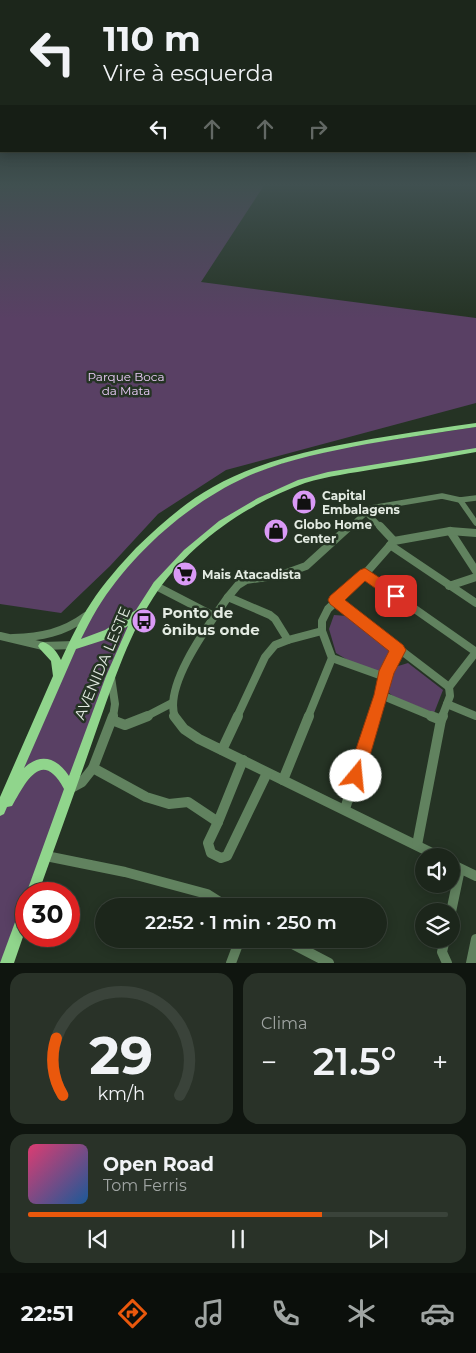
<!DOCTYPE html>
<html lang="pt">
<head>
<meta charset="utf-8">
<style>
	body { margin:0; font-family:Montserrat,sans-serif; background:#293228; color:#f1f3f6; height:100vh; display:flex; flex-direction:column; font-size:19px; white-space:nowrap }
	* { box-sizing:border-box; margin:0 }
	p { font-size:16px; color:#a0a5a3 }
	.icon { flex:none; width:28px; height:28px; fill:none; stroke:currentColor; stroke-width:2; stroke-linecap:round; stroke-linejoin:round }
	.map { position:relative; height:963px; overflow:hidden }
	.side { display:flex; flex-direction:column; gap:10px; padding:10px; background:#0f150f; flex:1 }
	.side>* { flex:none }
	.top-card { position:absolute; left:0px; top:0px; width:476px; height:152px; box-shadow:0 2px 12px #0003,0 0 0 1px #3a433a; background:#1c261b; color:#f1f3f6; overflow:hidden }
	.tools { position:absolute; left:415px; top:848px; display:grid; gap:10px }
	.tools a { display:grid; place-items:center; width:45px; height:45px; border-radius:50%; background:#1c261b; box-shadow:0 2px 12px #0003,0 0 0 1px #3a433a; font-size:25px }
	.speed { position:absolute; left:15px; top:882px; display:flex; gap:10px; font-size:25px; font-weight:700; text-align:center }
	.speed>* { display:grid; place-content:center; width:65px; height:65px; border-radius:50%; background:#1c261b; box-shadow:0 2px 12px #0003,0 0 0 1px #3a433a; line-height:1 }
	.speed .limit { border:8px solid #d22; background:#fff; color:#111 }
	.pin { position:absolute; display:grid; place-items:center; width:42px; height:42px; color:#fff; margin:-21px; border-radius:10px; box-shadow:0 2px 8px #0006 }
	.me { position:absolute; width:55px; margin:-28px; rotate:17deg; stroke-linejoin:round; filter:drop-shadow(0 0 4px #0008) }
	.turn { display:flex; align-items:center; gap:18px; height:105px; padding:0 20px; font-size:22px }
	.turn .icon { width:65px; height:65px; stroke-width:2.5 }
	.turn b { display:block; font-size:35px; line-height:42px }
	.lanes { display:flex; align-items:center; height:48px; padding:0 20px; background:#0003; justify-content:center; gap:25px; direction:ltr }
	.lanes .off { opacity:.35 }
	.big { font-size:38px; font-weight:600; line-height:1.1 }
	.side .card { flex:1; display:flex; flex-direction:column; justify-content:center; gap:8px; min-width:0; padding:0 18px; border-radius:15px; background:#293228 }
	.side .dial { align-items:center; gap:0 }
	.dial svg { height:130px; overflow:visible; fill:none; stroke:#3a433a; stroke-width:7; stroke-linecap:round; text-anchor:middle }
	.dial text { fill:#f1f3f6; stroke:none }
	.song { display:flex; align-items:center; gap:15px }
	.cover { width:60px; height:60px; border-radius:8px; background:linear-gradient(135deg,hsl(340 70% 55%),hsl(210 70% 35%)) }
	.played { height:5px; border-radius:2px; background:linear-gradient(90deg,#ea580c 70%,#3a433a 70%) }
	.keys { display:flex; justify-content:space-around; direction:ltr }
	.heat { display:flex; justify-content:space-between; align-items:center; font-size:28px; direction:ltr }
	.side .tiles { flex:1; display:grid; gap:10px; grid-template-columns:1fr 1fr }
	.card:last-child { grid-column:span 2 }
	.trip { position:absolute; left:95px; top:898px; width:292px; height:50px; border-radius:25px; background:#1c261b; box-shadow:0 2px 12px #0003,0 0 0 1px #3a433a; font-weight:600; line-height:50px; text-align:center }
	.tabs { display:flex; height:80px; justify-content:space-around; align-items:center; background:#0b0f0b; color:#a0a5a3 }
	.tabs .icon { width:35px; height:35px }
	.tabs .current { color:#ea580c }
	.tabs b { font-size:22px; color:#f1f3f6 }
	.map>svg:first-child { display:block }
	.green { fill:#594064 }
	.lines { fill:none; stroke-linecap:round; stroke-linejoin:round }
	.minor-far2 { stroke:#61825f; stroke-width:5.5 }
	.minor-far1 { stroke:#61825f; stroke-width:8 }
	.minor { stroke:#61825f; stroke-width:10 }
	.major { fill:#90d58c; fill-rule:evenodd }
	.route { fill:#ea580c; stroke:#983908 }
	.labels { text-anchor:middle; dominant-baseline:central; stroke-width:5; stroke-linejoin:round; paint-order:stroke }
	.park-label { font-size:12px; fill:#eccefa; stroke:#253324 }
	.poi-label { font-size:12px; font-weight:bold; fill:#e3ebe2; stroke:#253324; text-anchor:start }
	.near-poi-label { font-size:15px; font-weight:bold; fill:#e3ebe2; stroke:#253324; text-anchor:start }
	.near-street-label { font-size:15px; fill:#e3ebe2; stroke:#253324 }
</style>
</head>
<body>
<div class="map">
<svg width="476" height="963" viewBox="0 0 476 963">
	<rect width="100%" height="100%" fill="#253324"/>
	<!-- green -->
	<g class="green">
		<path d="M0,184H265L201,282L476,318V403L226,470L158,514L110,566L61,613L0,604Z"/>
		<path d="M476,427V450L302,481L270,492L223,523L200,542L158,587L143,613L76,644L92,613L142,544L220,484L322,450Z"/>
		<path d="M143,614L112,676L67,793L62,777L38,766L0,809L75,645Z"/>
		<path d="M334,615L347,616L393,652L381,672L361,668L336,653L329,629Z"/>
		<path d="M408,663L443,690L434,713L394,697L388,692L395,667Z"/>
		<path d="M38,768L52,769L61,778L66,795L26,894V917L10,963H0V814Z"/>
	</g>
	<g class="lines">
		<!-- minor-far2 -->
		<g class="minor-far2">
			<path d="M460,500L476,523"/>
			<path d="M365,511L381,528"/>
			<path d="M349,528L371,508L442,496L460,500L476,498"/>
		</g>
		<!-- minor-far1 -->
		<g class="minor-far1">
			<path d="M450,531L476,571"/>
			<path d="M394,541L450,531L476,533"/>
			<path d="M390,545L476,603"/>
			<path d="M365,574L476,652L449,687L450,696L447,704"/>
			<path d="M156,586L214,616"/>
			<path d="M449,586L476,577"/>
			<path d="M228,597L238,585L246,580L281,575L306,566L350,526"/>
			<path d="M335,600L449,687"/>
			<path d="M322,631V621L328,609L365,574L394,541L380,526"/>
			<path d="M0,636L43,646L74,645"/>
			<path d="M13,638C41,637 63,633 86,616"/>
			<path d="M332,658L385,677L381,695L434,717"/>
			<path d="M111,677L115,704L113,717"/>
			<path d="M385,677L391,660L398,650"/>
			<path d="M145,717L172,703"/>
			<path d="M175,717C163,685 210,623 228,597L270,615L275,619L288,640L322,631L332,658L308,717"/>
			<path d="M237,717L265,657L275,645L288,640"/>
			<path d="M374,717L381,695"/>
			<path d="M442,717L447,704L476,716"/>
		</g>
		<!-- minor -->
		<g class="minor">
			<path d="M174,716L184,729L199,739L438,856"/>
			<path d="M431,716L441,720L443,716"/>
			<path d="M112,720L125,725L148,716"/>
			<path d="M222,750L238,716"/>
			<path d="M93,768L146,797L169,804L188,802L218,822L243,760"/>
			<path d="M283,780L309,716"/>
			<path d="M71,788L82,782L93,768L113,716"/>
			<path d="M345,809L374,716"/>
			<path d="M218,822L208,843L211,853L221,858L227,856L267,773"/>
			<path d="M417,845L441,720"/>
			<path d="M46,856L125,872L207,894L226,906"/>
			<path d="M451,864L476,876"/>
			<path d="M451,912L460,869"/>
			<path d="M283,939L329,963"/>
			<path d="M445,939L442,952L447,963"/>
			<path d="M231,963L240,939"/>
			<path d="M471,963L476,939"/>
		</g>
		<!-- major -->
		<g class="major">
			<path d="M476,423V427C440,432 403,438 367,444C326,452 284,460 246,477C187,504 131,554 97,609C91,619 86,629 81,639L105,630L136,610L154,582L184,550L219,521L258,498L298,480L328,472L476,448V452C442,458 409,464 375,469C352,473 328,476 305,483C246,504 187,545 153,598C126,640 111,690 94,737C76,789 57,841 38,894H26V896V894L64,789C42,748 26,782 12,806L7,807L4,814L0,816V797L53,676L51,661L40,649L38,646L40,643L43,642C52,645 57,652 61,660C70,641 79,621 91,603C104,583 120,565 136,548C160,525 184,503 213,487C267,457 329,446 390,436C419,431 447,427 476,423ZM128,626L106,676L69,776C57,758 41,752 24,768L76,649L104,640Z"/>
			<path d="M26,905V928L14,963H0L21,906Z"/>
		</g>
	</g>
	<!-- sky -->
	<linearGradient id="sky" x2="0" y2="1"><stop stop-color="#141c14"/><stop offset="0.58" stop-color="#405050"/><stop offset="1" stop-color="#405050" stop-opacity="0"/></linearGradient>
	<rect width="476" height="319" fill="url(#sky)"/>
	<!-- route -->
	<path class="route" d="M365,568L401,592L403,596L401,600L396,602L392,600L365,581L345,600L403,645L406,650L394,673L364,776L362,783L356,785L350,783L347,776L374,695L379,671L389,651L330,604L328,600L330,596L360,570Z"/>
	<!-- icons -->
	<defs>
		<symbol id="shop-disc" viewBox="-11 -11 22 22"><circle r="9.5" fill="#da9af6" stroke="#253324"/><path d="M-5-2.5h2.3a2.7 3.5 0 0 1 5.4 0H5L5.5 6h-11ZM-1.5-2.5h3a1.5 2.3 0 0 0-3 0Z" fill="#111"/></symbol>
		<symbol id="supermarket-disc" viewBox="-11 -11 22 22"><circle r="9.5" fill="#da9af6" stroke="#253324"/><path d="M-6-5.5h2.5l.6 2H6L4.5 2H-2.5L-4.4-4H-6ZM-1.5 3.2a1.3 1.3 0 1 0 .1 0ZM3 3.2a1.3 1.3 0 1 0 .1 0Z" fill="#111"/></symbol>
		<symbol id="bus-disc" viewBox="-11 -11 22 22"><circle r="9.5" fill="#da9af6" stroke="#253324"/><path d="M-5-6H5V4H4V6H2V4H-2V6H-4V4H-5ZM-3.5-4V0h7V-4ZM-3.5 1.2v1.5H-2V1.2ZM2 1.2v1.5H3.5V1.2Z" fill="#111"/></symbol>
	</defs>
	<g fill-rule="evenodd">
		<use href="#shop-disc" x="290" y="488" width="28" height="28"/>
		<use href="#shop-disc" x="262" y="517" width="28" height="28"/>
		<use href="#supermarket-disc" x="171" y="560" width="28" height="28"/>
		<use href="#bus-disc" x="130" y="607" width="28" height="28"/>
	</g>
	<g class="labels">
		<!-- park labels -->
		<g class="park-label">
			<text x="126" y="376">Parque Boca<tspan x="126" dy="14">da Mata</tspan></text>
		</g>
		<!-- poi labels -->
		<g class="poi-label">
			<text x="322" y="495">Capital<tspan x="322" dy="14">Embalagens</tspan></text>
			<text x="294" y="524">Globo Home<tspan x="294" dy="14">Center</tspan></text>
			<text x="202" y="574">Mais Atacadista</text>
		</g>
		<!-- near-poi labels -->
		<g class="near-poi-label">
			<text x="162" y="612">Ponto de<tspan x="162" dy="17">ônibus onde</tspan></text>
		</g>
		<!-- near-street labels -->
		<g class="near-street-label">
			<text transform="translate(102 663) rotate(-67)">AVENIDA LESTE</text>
		</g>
	</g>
</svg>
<div class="tools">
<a><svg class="icon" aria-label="sound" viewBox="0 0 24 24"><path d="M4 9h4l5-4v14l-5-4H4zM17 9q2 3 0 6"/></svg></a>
<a><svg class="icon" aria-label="layers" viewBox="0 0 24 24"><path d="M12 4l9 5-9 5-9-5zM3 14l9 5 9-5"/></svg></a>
</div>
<div class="speed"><div class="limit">30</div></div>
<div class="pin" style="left:396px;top:596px;background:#d93025"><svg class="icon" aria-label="arrive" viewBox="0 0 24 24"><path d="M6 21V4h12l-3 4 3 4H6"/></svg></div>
<svg class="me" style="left:356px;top:776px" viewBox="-20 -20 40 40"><circle r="19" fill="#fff"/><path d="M0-13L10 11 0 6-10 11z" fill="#ea580c"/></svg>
<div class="trip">22:52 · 1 min · 250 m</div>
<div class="top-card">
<div class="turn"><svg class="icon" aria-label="left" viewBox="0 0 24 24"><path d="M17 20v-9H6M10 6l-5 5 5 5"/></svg><div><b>110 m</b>Vire à esquerda</div></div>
<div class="lanes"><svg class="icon" aria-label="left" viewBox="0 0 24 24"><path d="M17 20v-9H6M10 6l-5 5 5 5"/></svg><svg class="icon off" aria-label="ahead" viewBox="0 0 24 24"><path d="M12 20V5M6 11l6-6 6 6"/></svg><svg class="icon off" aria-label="ahead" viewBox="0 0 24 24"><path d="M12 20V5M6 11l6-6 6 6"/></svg><svg class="icon off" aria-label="right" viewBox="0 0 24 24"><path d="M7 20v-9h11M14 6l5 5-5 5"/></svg></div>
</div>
</div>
<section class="side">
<div class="tiles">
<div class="card dial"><svg viewBox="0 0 100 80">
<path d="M14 69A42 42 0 1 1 86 69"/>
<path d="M14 69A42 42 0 0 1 10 34" stroke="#ea580c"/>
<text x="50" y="56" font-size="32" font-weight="700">29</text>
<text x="50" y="72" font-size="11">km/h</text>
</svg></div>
<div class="card"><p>Clima</p>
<div class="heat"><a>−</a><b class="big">21.5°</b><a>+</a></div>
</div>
<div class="card">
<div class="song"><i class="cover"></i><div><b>Open Road</b><p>Tom Ferris</p></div></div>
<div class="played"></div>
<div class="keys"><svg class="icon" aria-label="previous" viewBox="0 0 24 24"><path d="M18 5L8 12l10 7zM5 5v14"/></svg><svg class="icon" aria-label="pause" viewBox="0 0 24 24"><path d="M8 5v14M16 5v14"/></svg><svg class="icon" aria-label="next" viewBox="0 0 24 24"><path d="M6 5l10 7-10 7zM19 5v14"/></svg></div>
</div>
</div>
</section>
<nav class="tabs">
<b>22:51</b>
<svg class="icon current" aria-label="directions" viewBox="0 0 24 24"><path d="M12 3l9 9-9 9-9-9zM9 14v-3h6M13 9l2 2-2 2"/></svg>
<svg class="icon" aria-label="music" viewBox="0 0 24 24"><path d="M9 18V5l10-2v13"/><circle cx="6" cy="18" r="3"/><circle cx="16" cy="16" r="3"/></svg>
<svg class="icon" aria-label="phone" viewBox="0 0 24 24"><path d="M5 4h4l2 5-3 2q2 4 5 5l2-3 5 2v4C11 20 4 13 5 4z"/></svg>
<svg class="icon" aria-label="climate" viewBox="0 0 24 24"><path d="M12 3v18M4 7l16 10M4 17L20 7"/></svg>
<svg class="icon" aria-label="car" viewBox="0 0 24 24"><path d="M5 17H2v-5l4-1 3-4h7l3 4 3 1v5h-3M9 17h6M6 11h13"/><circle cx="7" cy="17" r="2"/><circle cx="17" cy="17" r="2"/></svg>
</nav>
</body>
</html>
